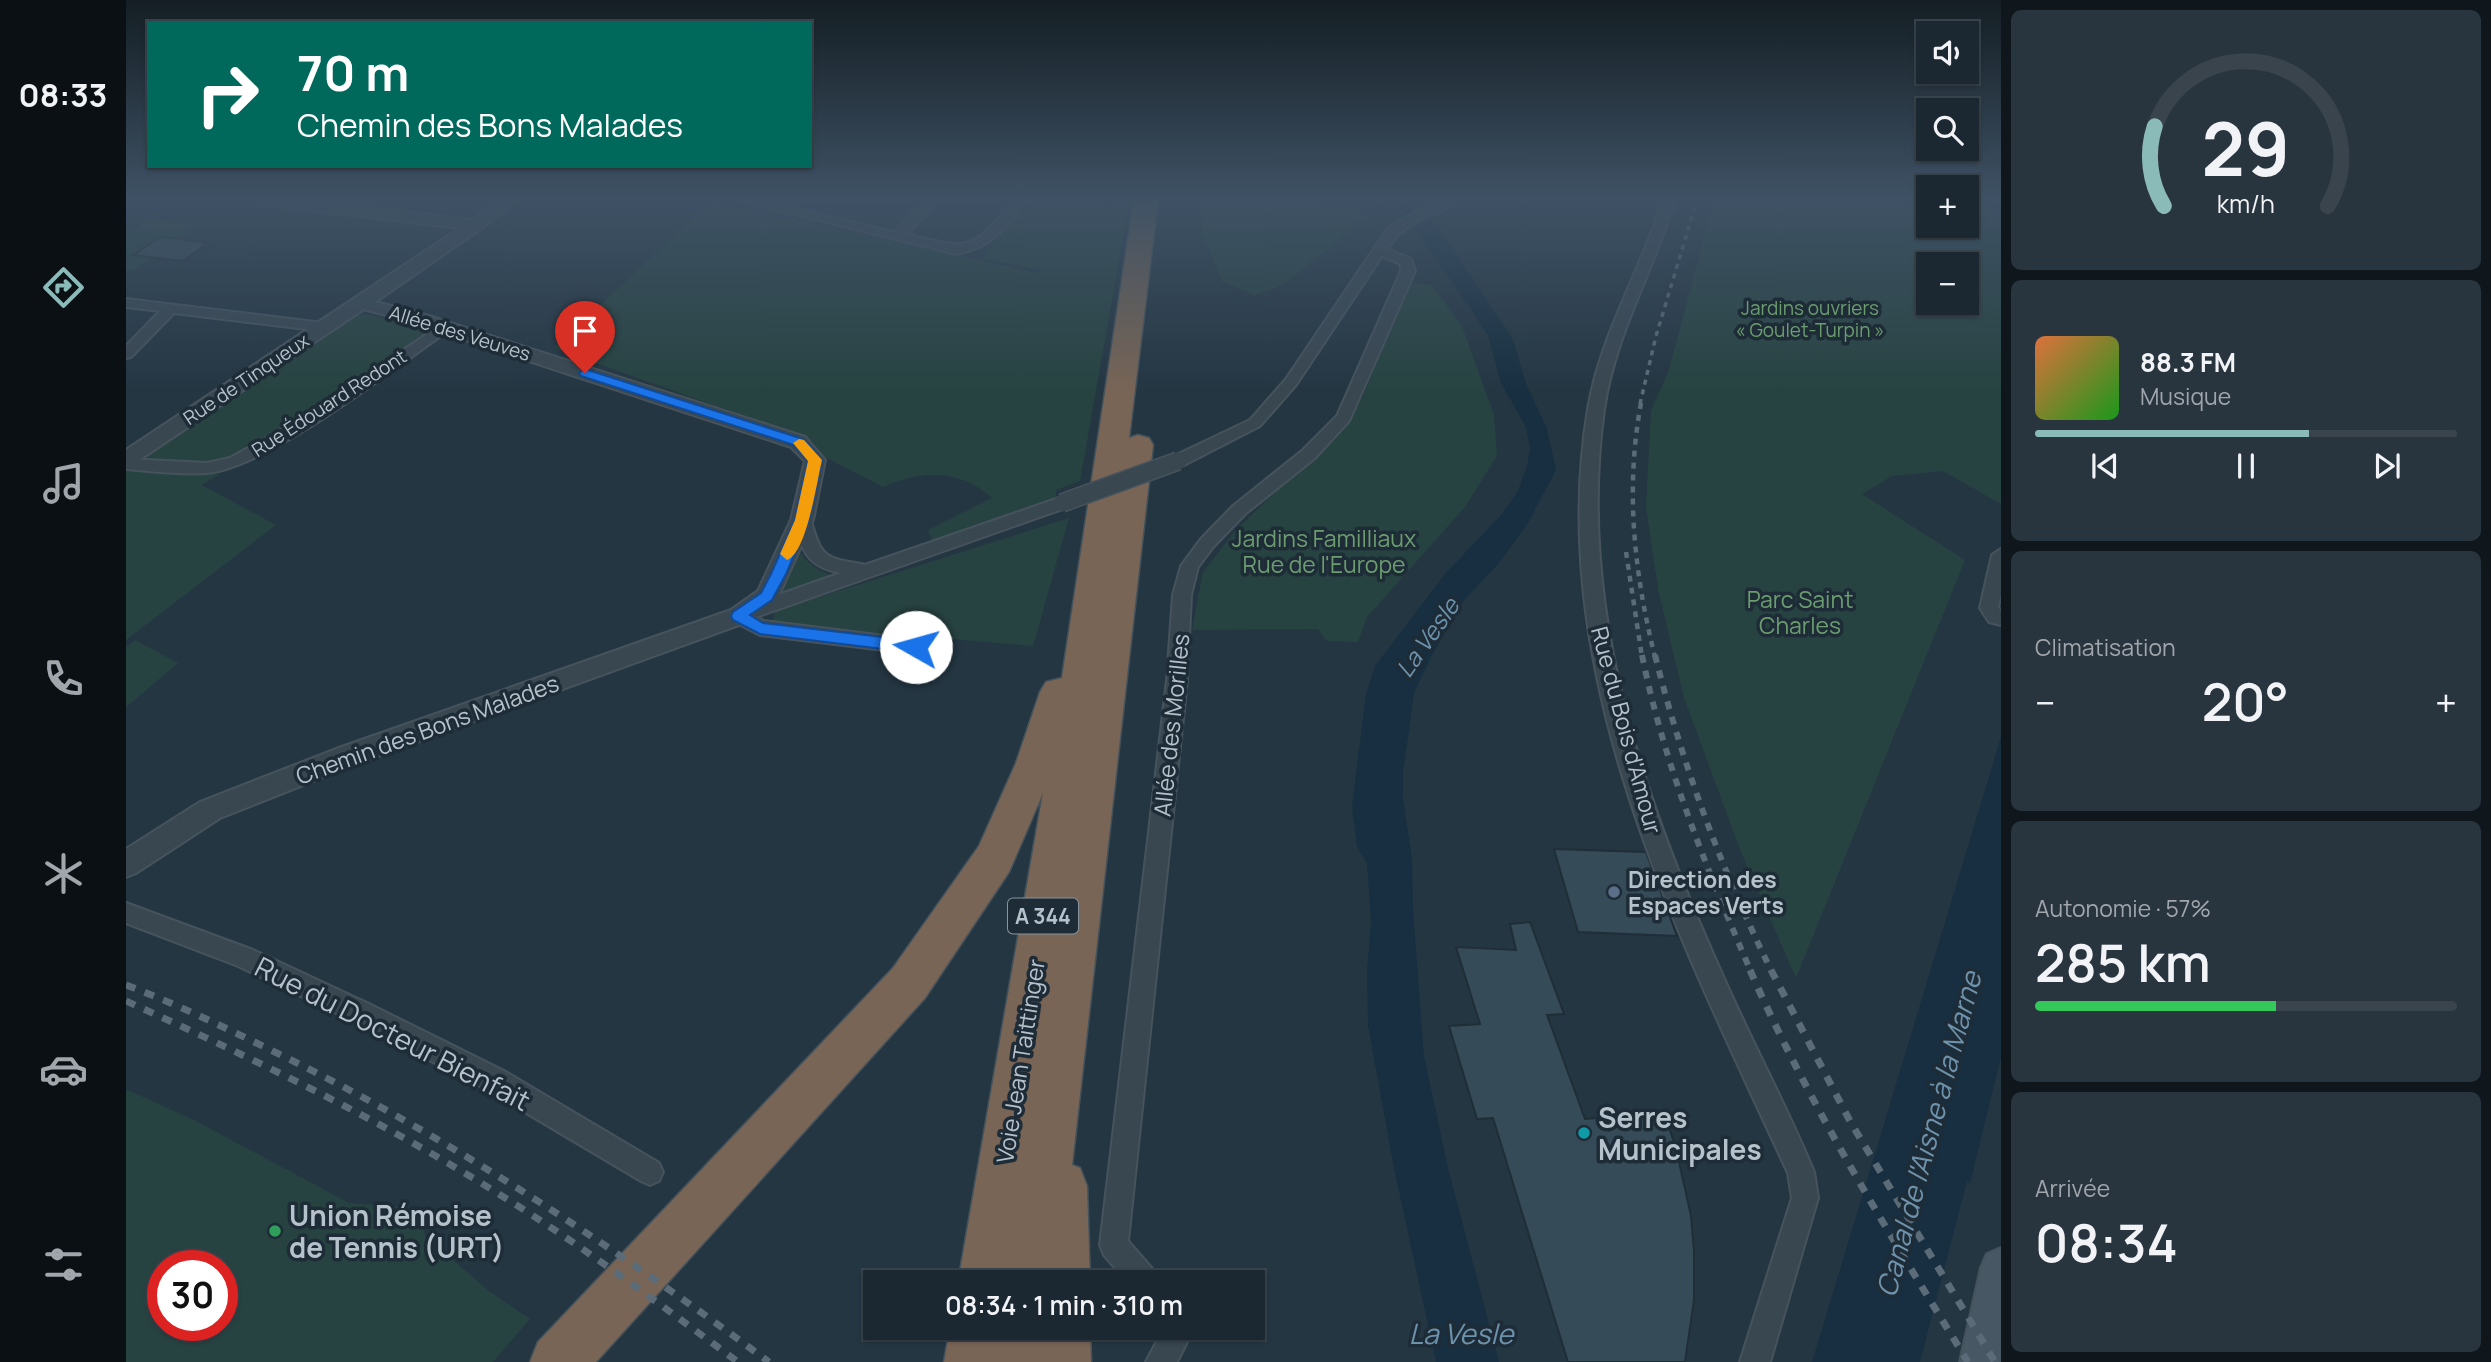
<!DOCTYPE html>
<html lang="fr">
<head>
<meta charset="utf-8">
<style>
	body { margin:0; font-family:Manrope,sans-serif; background:#28343e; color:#f1f3f6; height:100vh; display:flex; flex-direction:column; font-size:26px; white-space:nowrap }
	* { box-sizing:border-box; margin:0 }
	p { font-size:23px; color:#a0a6ac }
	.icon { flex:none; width:38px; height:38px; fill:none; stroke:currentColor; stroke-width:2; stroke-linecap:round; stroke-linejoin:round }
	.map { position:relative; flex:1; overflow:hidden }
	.sheet { display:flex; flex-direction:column; gap:10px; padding:10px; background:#0f161c; width:490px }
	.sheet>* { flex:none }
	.guide { position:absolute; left:21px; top:21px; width:665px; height:147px; border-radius:0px; box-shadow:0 2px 5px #0004,0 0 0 2px #39444d; background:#00695c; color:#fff; overflow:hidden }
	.fabs { position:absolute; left:1790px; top:21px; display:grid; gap:14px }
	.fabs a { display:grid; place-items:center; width:63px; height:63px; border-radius:0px; background:#1b2832; box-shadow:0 2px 5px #0004,0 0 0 2px #39444d; font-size:35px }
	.speed { position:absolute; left:21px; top:1250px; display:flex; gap:14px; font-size:35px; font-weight:700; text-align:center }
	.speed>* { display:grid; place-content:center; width:91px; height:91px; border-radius:50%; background:#1b2832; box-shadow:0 2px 5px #0004,0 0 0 2px #39444d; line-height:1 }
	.speed .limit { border:10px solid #d22; background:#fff; color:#111 }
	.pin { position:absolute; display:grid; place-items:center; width:60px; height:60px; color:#fff; margin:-72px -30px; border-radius:50% 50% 50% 0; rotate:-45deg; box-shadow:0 0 7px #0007 }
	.pin .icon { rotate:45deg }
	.me { position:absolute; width:77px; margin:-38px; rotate:277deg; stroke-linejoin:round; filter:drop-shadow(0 0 5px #0008) }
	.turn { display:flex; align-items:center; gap:24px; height:147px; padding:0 35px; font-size:32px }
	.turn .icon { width:91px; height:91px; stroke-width:2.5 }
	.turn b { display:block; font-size:49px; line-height:60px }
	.big { font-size:52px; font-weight:600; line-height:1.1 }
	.sheet .card { flex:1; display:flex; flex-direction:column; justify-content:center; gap:10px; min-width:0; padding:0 24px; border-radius:10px; background:#28343e }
	.sheet .dial { align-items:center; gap:0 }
	.dial svg { height:182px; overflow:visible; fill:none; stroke:#39444d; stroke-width:7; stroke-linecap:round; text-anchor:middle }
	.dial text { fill:#f1f3f6; stroke:none }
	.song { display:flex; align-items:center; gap:21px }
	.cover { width:84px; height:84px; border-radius:10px; background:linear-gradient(135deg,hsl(20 70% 55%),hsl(120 70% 35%)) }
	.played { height:7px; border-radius:4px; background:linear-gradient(90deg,#8bbbb9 65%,#39444d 65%) }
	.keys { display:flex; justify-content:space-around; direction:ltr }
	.heat { display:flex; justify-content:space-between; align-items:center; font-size:38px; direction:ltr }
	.charge { height:10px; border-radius:5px; background:linear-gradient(90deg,#34c759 57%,#39444d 0) }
	.trip { position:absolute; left:737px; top:1270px; width:402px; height:70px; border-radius:0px; background:#1b2832; box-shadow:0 2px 5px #0004,0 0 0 2px #39444d; font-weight:600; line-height:70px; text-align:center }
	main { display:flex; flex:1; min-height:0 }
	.tabs { display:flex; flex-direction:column; width:126px; justify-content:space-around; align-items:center; background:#0b1014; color:#a0a6ac }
	.tabs .icon { width:49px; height:49px }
	.tabs .on { color:#8bbbb9 }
	.tabs b { font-size:32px; color:#f1f3f6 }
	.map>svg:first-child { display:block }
	.green { fill:#274341; fill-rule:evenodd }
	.water { fill:#172f40 }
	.building { fill:#364b58; stroke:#202e38; stroke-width:2 }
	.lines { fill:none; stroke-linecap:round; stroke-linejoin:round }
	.minor-casing { stroke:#46535d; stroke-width:4 }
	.tertiary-casing { stroke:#46535d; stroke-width:4 }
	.secondary-casing { stroke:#46535d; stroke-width:4 }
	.motorway-casing { stroke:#44525b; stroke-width:3 }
	.minor { fill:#394751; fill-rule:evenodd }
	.tertiary { fill:#394751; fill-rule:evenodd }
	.secondary { fill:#475764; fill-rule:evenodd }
	.motorway { fill:#786556; fill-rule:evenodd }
	.rail-far3 { stroke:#5b6c78; stroke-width:3.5; stroke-dasharray:5 5; stroke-linecap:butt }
	.rail-far2 { stroke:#5b6c78; stroke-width:4.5; stroke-dasharray:6 6; stroke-linecap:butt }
	.rail-far1 { stroke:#5b6c78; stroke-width:6; stroke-dasharray:8 8; stroke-linecap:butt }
	.rail { stroke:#5b6c78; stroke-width:7; stroke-dasharray:10 10; stroke-linecap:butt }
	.minor-bridge-casing { stroke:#46535d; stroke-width:20; stroke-linecap:butt }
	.minor-bridge { stroke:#394751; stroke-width:17 }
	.route { fill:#1a73e8; stroke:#114b97; stroke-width:2 }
	.slow { fill:#f59e0b }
	.service-dot { fill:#5c6f8a; stroke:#1e2c37; stroke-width:2.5 }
	.culture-dot { fill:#0f9aa8; stroke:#1e2c37; stroke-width:2.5 }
	.leisure-dot { fill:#2e9e5b; stroke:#1e2c37; stroke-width:2.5 }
	.labels { text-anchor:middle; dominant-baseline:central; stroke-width:7; stroke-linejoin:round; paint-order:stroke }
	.far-park-label { font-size:19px; fill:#6c9d6f; stroke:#1e2c37 }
	.far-street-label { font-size:19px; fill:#b6c2cb; stroke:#1e2c37 }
	.shield { fill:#1e2c37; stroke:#88959f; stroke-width:2 }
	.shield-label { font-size:21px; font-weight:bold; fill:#b6c2cb }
	.park-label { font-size:23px; fill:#6c9d6f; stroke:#1e2c37 }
	.street-label { font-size:23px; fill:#b6c2cb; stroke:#1e2c37 }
	.poi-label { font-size:23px; font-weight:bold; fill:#b6c2cb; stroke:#1e2c37; text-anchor:start }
	.water-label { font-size:24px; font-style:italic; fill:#6d92ac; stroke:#1e2c37 }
	.near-street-label { font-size:28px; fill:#b6c2cb; stroke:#1e2c37 }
	.near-poi-label { font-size:28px; font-weight:bold; fill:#b6c2cb; stroke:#1e2c37; text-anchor:start }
	.near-water-label { font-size:28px; font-style:italic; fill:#6d92ac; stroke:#1e2c37 }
</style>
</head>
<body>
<main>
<nav class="tabs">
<b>08:33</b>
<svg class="icon on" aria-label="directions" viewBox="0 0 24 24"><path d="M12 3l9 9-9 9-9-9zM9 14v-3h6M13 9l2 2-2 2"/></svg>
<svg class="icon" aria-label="music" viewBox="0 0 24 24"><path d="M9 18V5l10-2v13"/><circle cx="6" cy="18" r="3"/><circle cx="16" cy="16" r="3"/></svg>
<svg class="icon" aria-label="phone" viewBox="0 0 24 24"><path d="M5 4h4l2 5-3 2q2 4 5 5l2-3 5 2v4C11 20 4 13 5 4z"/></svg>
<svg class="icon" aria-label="climate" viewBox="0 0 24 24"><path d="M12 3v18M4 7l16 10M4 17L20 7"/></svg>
<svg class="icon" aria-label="car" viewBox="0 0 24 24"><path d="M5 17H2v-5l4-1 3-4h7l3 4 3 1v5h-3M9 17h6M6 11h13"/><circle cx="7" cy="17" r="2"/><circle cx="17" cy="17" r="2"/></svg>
<svg class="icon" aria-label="filters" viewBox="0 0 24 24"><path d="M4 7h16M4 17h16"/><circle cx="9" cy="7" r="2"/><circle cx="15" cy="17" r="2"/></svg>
</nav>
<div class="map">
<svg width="1875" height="1362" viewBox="0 0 1875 1362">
	<rect width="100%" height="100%" fill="#243642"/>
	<!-- green -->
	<g class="green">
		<path d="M902,200H984L981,204H1003L954,481L930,490V498L806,541L802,530L866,498C834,469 795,470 757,487L697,456L684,440L428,348L586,201L912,273L918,266L913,270L856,258Z"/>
		<path d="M1076,200H1188L1213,211L1223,207L1242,216L1159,284L1129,295L1097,282L1075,234Z"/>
		<path d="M1588,200H1802V226H1841V205L1875,214V504L1817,471L1766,476L1736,494L1839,560L1670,978L1615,852L1558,698L1532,589L1520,507L1525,411L1543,370ZM1802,264H1841V303H1802Z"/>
		<path d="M24,219L72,225L52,239L33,237L8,255L26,257L5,271L0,270V235Z"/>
		<path d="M1283,282L1306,285L1336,326L1368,415L1371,456L1339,507L1241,617L1232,642L1201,641L1192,629L1066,630L1077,572L1109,531L1220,424L1237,396Z"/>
		<path d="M241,314L304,330L244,377L112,458L78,463L16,460L224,316Z"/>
		<path d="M6,469L93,474L76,485L150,525L0,640V471Z"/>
		<path d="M943,518L907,646L646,624L649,611Z"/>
		<path d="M671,546C680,564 690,570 709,576L647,598Z"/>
		<path d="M9,640L52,663L0,707V647Z"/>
		<path d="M0,1089L70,1121L223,1203L293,1208L303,1254H320L363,1291L404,1319L367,1362H0ZM37,1265H96V1325H37Z"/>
	</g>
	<!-- water -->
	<g class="water">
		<path d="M1239,200H1268L1311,225L1387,339L1400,384L1421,429L1430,470L1402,523L1373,563L1338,600L1306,655L1288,693L1277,773V798L1286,859L1287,910L1298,1056L1322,1168L1373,1362H1310L1268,1168L1242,1025L1241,971L1245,921L1241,864L1231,846L1226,807L1240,694L1249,666L1319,574L1375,515L1391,493L1401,467L1404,448L1400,427L1375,383L1362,336L1354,323L1288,227L1271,214Z"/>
		<path d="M1875,737V1057L1844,1183L1841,1181L1794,1362H1686Z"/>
	</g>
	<!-- building -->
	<g class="building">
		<path d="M34,237L52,239L82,243L57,261L7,255Z"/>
		<path d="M1428,849L1520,852L1551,936L1452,932Z"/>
		<path d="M1404,922L1438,1014L1421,1015L1459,1119L1538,1113L1550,1148L1565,1216L1568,1251V1300L1559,1362H1442L1367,1118L1351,1119L1323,1026L1354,1024L1330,947L1390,950L1384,924Z"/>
	</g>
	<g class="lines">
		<defs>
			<g id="minor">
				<path d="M610,200H633L768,232L800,200H813L780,234C842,249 846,253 887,200H900C879,229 868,246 831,254Z"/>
				<path d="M1537,200H1549C1528,270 1488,337 1478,410C1450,610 1519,805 1601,985C1629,1048 1662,1109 1688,1172L1692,1198L1644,1362H1614L1666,1198L1662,1173C1554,939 1418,675 1462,409C1474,336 1515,270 1537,200Z"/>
				<path d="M1318,201L1322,202V208C1298,217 1275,226 1261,249L1285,259L1289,271L1223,421L1189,458L1119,514L1087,547L1072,567L1065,595L1061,680L1002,1241L1030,1273L1034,1283H1002L978,1255L974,1245L1041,680L1047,595L1055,566L1075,539L1107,506L1177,450L1211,416L1275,271L1274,264L1256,256L1170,385L1134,426L1058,465H1046L1044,461L1046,457L1124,420L1160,379L1262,228L1292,210Z"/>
				<path d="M0,299L197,323L204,327L197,331L48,313L5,357L0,358V346L34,311L0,307Z"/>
				<path d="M318,323L323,324V330C270,367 140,469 80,473C54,475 26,471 0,469V459L81,463L104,458L169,422Z"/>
				<path d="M936,497L944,503L942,507L630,617L638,621L816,643L823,645L825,650L823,655L816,657L634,635L607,621L604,616L607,611H618L621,606L715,573C681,567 676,551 668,520L670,516H682C687,524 688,533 692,542C700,563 721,560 739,565Z"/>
				<path d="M1875,549V595L1872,607L1875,611V625L1863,622L1854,608L1866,555Z"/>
				<path d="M0,903L127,950L243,1004L378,1071L533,1163L537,1172L533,1181L524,1185L515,1181L360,1089L225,1020L112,966L0,923Z"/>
				<path d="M1038,1328H1068L1051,1362H1020Z"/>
			</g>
			<path id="tertiary" d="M131,200H180L346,220L373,200H391L356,228L249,302L290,312L679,437L699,460L687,520L652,597L649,603L621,622L228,765L94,818L10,873L0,877V849L74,802L210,749L605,610L632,591L665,520L679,461L665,447L278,320L238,309L7,464L0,466V450L334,228L139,205Z"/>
			<path id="secondary" d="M1875,1248V1362H1834L1855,1268L1861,1254Z"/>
			<g id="motorway">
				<path d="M1008,200H1032L1003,438L1012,435L1023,438L1027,445L946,1165L954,1168L961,1186L964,1283H832L917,793L883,872L799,998L470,1362H404L412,1342L767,968L853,846L890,763L914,692L920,682L936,678Z"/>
				<path d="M824,1328H964L965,1362H818Z"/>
			</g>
		</defs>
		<!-- minor casing -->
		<use href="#minor" class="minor-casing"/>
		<!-- tertiary casing -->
		<use href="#tertiary" class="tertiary-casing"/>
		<!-- secondary casing -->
		<use href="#secondary" class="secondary-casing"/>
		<!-- motorway casing -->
		<use href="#motorway" class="motorway-casing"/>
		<!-- minor -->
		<use href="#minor" class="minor"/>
		<!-- tertiary -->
		<use href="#tertiary" class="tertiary"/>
		<!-- secondary -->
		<use href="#secondary" class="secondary"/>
		<!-- motorway -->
		<use href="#motorway" class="motorway"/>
		<!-- rail-far3 -->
		<path class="rail-far3" d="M1514,404L1530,336L1571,200"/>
		<!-- rail-far2 -->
		<g class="rail-far2">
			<path d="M1515,403C1499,489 1508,573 1529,657"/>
			<path d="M1500,552L1516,657"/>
		</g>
		<!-- rail-far1 -->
		<g class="rail-far1">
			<path d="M1516,655C1538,765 1581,869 1625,972"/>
			<path d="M1529,655C1556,764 1596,871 1646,972"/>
		</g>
		<!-- rail -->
		<g class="rail">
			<path d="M1624,970C1684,1107 1764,1235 1842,1362"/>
			<path d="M1645,970L1725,1123L1869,1362"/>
			<path d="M0,985C53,1005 104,1030 155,1055C328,1140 488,1247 643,1362"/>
			<path d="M0,1001C126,1058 251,1118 368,1191C453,1243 532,1303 612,1362"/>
		</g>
		<defs>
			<path id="minor-bridge" d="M936,503L1052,461"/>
		</defs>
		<!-- minor-bridge casing -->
		<use href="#minor-bridge" class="minor-bridge-casing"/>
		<!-- minor-bridge -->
		<use href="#minor-bridge" class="minor-bridge"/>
	</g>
	<!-- sky -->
	<linearGradient id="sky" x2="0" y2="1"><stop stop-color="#141e24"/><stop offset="0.51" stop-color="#3f5265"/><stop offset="1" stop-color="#3f5265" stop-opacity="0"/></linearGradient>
	<rect width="1875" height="391" fill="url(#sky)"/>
	<!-- route -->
	<path class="route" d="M459,369L677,439L696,460L683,520L660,574L646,600L624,615L637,623L790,641L798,647L795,651L790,653L634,634L607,620L605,616L607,612L635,593L645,574L669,520L682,461L668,445L455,376L453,373Z"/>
	<!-- slow -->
	<path class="slow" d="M673,439L678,440L696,460C691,480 681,553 661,560L654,554L669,520L682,461L667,443Z"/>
	<!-- markers -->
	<circle class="service-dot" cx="1488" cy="892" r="7"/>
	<circle class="culture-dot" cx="1458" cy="1133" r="7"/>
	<circle class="leisure-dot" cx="149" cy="1231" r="7"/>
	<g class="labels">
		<!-- far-park labels -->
		<g class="far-park-label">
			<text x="1684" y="308">Jardins ouvriers<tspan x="1684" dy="22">« Goulet-Turpin »</tspan></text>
		</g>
		<!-- far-street labels -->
		<g class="far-street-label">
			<text transform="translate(334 333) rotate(17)">Allée des Veuves</text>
			<text transform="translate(120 379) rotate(-34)">Rue de Tinqueux</text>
			<text transform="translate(203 403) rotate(-33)">Rue Édouard Redont</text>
		</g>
		<!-- shield labels -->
		<rect class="shield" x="882" y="898.5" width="70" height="35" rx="5"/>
		<g class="shield-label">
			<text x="917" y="916">A 344</text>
		</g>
		<!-- park labels -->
		<g class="park-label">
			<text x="1198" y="538">Jardins Familliaux<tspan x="1198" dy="26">Rue de l'Europe</tspan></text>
			<text x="1674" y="599">Parc Saint<tspan x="1674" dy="26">Charles</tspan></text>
		</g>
		<!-- street labels -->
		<g class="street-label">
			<text transform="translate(1045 725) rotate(-84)">Allée des Morilles</text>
			<text transform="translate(301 729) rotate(-20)">Chemin des Bons Malades</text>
			<text transform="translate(1501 730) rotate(75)">Rue du Bois d'Amour</text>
			<text transform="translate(894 1061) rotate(-81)">Voie Jean Taittinger</text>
		</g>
		<!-- poi labels -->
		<g class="poi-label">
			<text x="1502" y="879">Direction des<tspan x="1502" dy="26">Espaces Verts</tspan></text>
		</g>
		<!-- water labels -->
		<g class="water-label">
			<text transform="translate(1301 637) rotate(-55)">La Vesle</text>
		</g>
		<!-- near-street labels -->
		<g class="near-street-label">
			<text transform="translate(267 1033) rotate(27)">Rue du Docteur Bienfait</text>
		</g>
		<!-- near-poi labels -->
		<g class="near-poi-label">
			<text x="1472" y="1117">Serres<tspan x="1472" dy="32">Municipales</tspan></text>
			<text x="163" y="1215">Union Rémoise<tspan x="163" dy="32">de Tennis (URT)</tspan></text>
		</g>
		<!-- near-water labels -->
		<g class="near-water-label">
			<text transform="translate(1802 1134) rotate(-75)">Canal de l'Aisne à la Marne</text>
			<text x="1335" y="1333">La Vesle</text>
		</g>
	</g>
</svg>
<div class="fabs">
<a><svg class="icon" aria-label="sound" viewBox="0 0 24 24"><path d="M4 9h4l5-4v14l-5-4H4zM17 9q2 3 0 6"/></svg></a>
<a><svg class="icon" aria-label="search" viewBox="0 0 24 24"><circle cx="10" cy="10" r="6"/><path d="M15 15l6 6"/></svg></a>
<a>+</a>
<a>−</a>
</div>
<div class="speed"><div class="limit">30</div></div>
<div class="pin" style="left:459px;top:373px;background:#d93025"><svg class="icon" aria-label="arrive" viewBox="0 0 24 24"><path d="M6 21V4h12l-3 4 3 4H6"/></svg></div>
<svg class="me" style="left:790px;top:647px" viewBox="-20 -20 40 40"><circle r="19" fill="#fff"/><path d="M0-13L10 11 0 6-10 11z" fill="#1a73e8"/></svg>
<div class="trip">08:34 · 1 min · 310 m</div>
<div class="guide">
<div class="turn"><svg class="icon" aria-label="right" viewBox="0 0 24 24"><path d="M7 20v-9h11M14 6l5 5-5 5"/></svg><div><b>70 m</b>Chemin des Bons Malades</div></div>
</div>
</div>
<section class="sheet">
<div class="card dial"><svg viewBox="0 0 100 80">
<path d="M14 69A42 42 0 1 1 86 69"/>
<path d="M14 69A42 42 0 0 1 10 34" stroke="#8bbbb9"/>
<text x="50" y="56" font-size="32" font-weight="700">29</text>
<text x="50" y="72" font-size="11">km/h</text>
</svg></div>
<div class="card">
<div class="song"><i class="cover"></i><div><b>88.3 FM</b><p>Musique</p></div></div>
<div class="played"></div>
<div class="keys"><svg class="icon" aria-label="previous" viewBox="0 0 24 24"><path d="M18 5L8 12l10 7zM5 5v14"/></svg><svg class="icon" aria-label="pause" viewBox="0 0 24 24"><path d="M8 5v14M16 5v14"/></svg><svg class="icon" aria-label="next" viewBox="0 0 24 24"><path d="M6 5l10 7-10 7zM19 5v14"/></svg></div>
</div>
<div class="card"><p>Climatisation</p>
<div class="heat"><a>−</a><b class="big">20°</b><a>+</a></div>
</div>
<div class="card"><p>Autonomie · 57%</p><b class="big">285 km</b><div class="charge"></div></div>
<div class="card"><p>Arrivée</p><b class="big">08:34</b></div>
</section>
</main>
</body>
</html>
